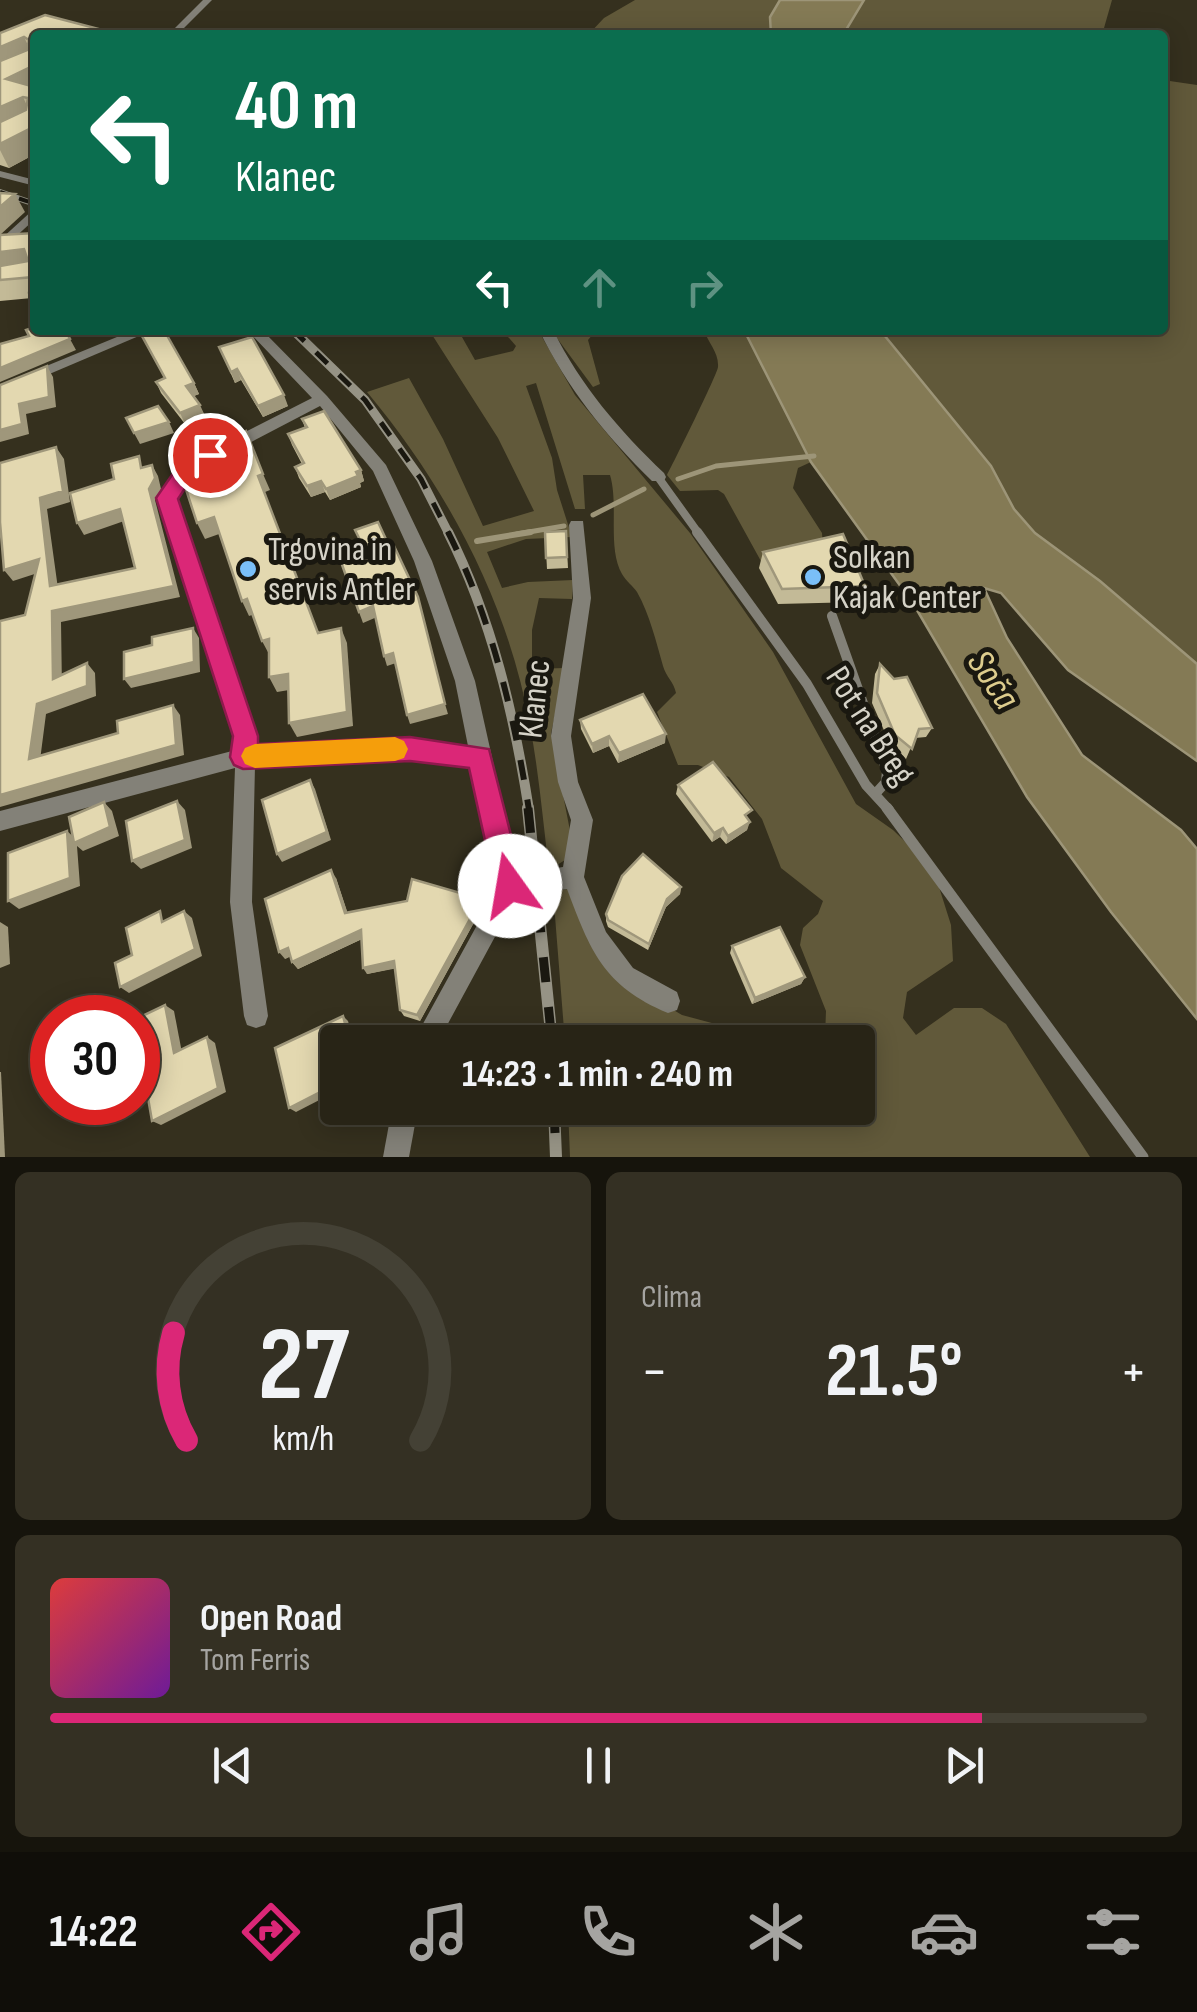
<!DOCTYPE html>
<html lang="it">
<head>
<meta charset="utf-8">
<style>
	body { margin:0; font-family:"Sofia Sans Condensed",sans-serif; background:#343023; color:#f1f3f6; height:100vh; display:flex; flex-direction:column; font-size:38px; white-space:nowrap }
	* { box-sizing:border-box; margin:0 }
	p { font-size:32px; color:#a5a4a1 }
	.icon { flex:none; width:55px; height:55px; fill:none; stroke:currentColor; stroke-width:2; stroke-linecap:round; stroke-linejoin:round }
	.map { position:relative; height:1157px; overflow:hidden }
	.sheet { display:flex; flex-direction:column; gap:15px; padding:15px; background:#16140c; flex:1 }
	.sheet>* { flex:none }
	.hud { position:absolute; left:30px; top:30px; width:1138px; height:305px; border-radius:10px; box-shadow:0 5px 25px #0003,0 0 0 2px #444135; background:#0b6e4f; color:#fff; overflow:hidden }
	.speed { position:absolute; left:30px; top:995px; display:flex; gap:20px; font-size:50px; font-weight:700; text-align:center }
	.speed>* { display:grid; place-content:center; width:130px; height:130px; border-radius:50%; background:#282416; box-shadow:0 5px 25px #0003,0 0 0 2px #444135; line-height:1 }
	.speed .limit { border:15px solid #d22; background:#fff; color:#111 }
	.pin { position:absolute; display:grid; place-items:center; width:85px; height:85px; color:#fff; margin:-42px; border:5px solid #fff; border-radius:50%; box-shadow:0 2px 10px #0007 }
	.me { position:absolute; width:110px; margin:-55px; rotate:347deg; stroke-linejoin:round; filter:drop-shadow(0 0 8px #0008) }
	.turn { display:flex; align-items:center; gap:35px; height:210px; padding:0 40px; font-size:45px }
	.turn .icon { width:130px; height:130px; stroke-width:2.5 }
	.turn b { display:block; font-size:70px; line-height:85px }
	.lanes { display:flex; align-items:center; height:95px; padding:0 40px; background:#0003; justify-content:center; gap:50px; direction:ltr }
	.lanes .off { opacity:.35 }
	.big { font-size:75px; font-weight:700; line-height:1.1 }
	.sheet .widget { flex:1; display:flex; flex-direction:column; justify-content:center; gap:15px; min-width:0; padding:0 35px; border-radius:15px; background:#343023 }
	.sheet .dial { align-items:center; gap:0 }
	.dial svg { height:260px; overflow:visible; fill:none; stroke:#444135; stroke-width:7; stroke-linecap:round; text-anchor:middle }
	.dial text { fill:#f1f3f6; stroke:none }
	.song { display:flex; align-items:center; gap:30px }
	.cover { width:120px; height:120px; border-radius:15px; background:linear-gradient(135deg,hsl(0 70% 55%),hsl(280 70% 35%)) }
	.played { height:10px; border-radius:5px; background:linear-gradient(90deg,#db2777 85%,#444135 85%) }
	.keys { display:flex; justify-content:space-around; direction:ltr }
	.heat { display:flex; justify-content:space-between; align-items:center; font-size:55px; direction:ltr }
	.sheet .tiles { flex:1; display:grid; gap:15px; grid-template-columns:1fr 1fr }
	.widget:last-child { grid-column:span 2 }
	.trip { position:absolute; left:320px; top:1025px; width:555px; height:100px; border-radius:10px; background:#282416; box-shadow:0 5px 25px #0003,0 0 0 2px #444135; font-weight:700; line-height:100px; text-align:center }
	.tabs { display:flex; height:160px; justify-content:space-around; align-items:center; background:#100e09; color:#a5a4a1 }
	.tabs .icon { width:70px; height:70px }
	.tabs .active { color:#db2777 }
	.tabs b { font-size:45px; color:#f1f3f6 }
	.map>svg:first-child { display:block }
	.green { fill:#61593a }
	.water { fill:#847a55; stroke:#9d9578; stroke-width:2.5 }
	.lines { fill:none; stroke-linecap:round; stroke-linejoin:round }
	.stream-far1 { stroke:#9d9578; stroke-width:5 }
	.stream { stroke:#9d9578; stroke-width:6 }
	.lane-far2 { stroke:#838178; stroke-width:8 }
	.lane-far1 { stroke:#838178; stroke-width:10 }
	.lane { stroke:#838178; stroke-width:11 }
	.street { fill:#838178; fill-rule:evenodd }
	.rail-far3-casing { stroke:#969385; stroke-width:6 }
	.rail-far2-casing { stroke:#969385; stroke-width:9 }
	.rail-far1-casing { stroke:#969385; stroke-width:10 }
	.rail-casing { stroke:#969385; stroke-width:12 }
	.rail-far3 { stroke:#1a1810; stroke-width:4; stroke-dasharray:10; stroke-linecap:butt }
	.rail-far2 { stroke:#1a1810; stroke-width:5; stroke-dasharray:16; stroke-linecap:butt }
	.rail-far1 { stroke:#1a1810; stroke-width:6; stroke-dasharray:20; stroke-linecap:butt }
	.rail { stroke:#1a1810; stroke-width:9; stroke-dasharray:25; stroke-linecap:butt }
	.wall { fill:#c3ba97 }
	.shaded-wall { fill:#9f977b }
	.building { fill:#e3d8b0; stroke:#9f977b; stroke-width:2.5 }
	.route { fill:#db2777; stroke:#8e194d; stroke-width:2.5 }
	.slow { fill:#f59e0b }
	.poi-dot { fill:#7abff8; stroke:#1a1810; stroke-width:4 }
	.labels { text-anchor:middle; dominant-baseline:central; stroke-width:10; stroke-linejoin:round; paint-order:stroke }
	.poi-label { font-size:35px; fill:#d6d3c8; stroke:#1a1810; text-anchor:start }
	.street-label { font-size:35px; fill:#d6d3c8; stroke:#1a1810 }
	.water-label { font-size:38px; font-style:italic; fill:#ddcc8d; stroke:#1a1810 }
</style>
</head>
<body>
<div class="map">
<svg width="1197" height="1157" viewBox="0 0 1197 1157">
	<rect width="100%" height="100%" fill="#35301e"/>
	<!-- green -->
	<g class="green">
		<path d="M635,0H780L770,17L771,35H588L604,18Z"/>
		<path d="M864,0H1112L1102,35H843Z"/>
		<path d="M1163,80L1197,85V664L1100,581L1035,533L1014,509L991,466L880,330H1162Z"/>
		<path d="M429,330H458L475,360L513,351L516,346L502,330H538L575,395L690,533L773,652L856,804L893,830L920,856L939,887L951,925L953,961L907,992L903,1018L916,1035L954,1008H982L1006,1024L1090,1157H570L568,1108H858V1042H808L825,1037L826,1011L800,945L803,928L818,914L823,901L781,868L762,819L729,777L698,765H678L657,712L676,693C674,682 666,677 663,666C656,642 650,615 637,592C633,586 626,581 622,574C607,548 619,505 610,475H583L585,509H575L536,383L526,386L552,458L557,490L572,537L526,539L487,552L502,588L528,582L573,580L572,599L539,598L532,630V669L565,668L551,733L572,841L565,860L549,870C543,822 539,773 530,726C508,602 447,488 367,392L409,378L443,439L483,526L534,511L498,438Z"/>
		<path d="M551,330H612L593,334L588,340L600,384L593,387Z"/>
		<path d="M704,330H744L811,462L798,468L793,488L822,533L823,548L762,563L724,494L718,490L680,491L667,475C674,462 717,375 718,367C719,352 708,343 704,330Z"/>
		<path d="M568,889L616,976L682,1015L783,1042H565L553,891Z"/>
	</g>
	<!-- water -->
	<g class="water">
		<path d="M780,0H864L843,35H771L770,17Z"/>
		<path d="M744,330H880L991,466L1014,509L1035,533L1100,581L1197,664V761L1068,670L1001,593L984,588L1007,638L1082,755L1181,830L1197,849V1019L1111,912L1027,797L914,605L811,462Z"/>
	</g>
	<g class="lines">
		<!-- stream-far1 -->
		<g class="stream-far1">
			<path d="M678,479L716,466L814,456"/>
			<path d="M593,515L644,489"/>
			<path d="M517,534L564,526"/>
		</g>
		<!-- stream -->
		<path class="stream" d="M477,541L531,532"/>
		<!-- lane-far2 -->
		<path class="lane-far2" d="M658,477L699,534"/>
		<!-- lane-far1 -->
		<g class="lane-far1">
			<path d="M697,532L807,684L866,785L889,810"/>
			<path d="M832,616L887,771L886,782L876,793"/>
		</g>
		<!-- lane -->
		<path class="lane" d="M887,808L1143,1157"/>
		<!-- street -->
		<g class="street">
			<path d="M203,0H212L177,35H168Z"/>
			<path d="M0,171L35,180V186L0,177Z"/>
			<path d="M35,208V219L0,251V240Z"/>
			<path d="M134,330H153L0,395V385Z"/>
			<path d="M247,330H262L327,396L386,465L432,561L475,681L518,874L563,867L571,820L558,782L551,736L573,598L569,525L571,521H583L591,598L571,736L578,782L593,820L584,877L606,932L633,968L677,992L680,1001L677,1010L668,1013C603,986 590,950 567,889L517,896L438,1042H413L499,885L472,765C400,752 327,761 255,765L252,902L268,1016L265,1025L256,1028L247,1025L244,1016L230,902L235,768L0,831V811L236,750V737L159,499L182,464L312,398ZM320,406L373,471L414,561L455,681L468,746C398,734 326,743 256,747V737L175,499L194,472Z"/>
			<path d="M539,330H553C581,386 619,430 664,473L666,477L664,481H652C606,436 567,388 539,330Z"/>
			<path d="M392,1108H418L409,1157H383Z"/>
		</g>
		<defs>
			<path id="rail-far3" d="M0,192L35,204"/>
			<path id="rail-far2" d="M293,330L365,400L421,479L449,534"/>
			<path id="rail-far1" d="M448,532C492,619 514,715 529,810"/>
			<g id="rail">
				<path d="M528,808L552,1042"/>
				<path d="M554,1108L556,1157"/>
			</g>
		</defs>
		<!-- rail-far3 casing -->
		<use href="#rail-far3" class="rail-far3-casing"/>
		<!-- rail-far2 casing -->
		<use href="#rail-far2" class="rail-far2-casing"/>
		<!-- rail-far1 casing -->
		<use href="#rail-far1" class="rail-far1-casing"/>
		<!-- rail casing -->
		<use href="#rail" class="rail-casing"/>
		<!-- rail-far3 -->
		<use href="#rail-far3" class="rail-far3"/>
		<!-- rail-far2 -->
		<use href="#rail-far2" class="rail-far2"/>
		<!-- rail-far1 -->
		<use href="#rail-far1" class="rail-far1"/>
		<!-- rail -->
		<use href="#rail" class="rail"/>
	</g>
	<!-- wall -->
	<g class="wall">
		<path d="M95,28L98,35H35V154L9,168L0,165V33Z"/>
		<path d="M35,233V303L32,298L0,301V235Z"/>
		<path d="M219,347L288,406L263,417L241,380L235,383Z"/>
		<path d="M156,382L194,383L199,394L194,396L205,416L185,424L161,393Z"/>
		<path d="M302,419L361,470L364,481L360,483L361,487L330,500L325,492L311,497L299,478L295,467L302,464L292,445L288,434L305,428Z"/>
		<path d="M566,531L568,568L547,569L545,532Z"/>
		<path d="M763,552L865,586L859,602L778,604L759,568Z"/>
		<path d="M880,664L932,728L926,737L915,738L906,759L890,744L872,703L875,674Z"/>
		<path d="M580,720L665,743L618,763L609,746L593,753L581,729Z"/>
		<path d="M678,785L749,819L747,830L726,844L720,837L712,842L676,794Z"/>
		<path d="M336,878L347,912L483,906L420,1021L404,1016L400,1010L395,968L367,974L362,939L298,969L292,962L290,956L285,959Z"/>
		<path d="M681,887L680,894L666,907L648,950L608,927L606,921V914Z"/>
		<path d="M732,946L805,977L801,984L752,1004L730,953Z"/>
	</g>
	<!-- shaded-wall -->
	<g class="shaded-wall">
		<path d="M95,28L98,35H71Z"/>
		<path d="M24,37L34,58L0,72V47Z"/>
		<path d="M35,65V91L23,97L33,119L0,134V107L6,79Z"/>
		<path d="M35,126V154L9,168L0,150V144Z"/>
		<path d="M15,194L25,212L0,235V207Z"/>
		<path d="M24,249L35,268L0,273V252Z"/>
		<path d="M70,339L76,350L0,382V368Z"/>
		<path d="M47,366L53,377L56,407L26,414L29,434L0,442V430Z"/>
		<path d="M237,369L241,380L235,383L231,372Z"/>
		<path d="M194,383L199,394L191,397L186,386Z"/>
		<path d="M284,395L288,406L263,417L258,406Z"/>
		<path d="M200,405L205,416L185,424L180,413Z"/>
		<path d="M169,422L174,433L140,444L134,433Z"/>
		<path d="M56,447L64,459L70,502L47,509L59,596L50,586L40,498Z"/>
		<path d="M152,465L158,476L161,489L155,500L180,597L61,622L62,690L53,679L52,611L174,586L149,489Z"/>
		<path d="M361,470L364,481L360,483L361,487L330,500L326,489Z"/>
		<path d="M263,474L270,490L265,492L258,476Z"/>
		<path d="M321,481L325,492L311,497L307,486Z"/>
		<path d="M120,509L127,520L84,535L77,523Z"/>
		<path d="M214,517L222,533L205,539L197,523Z"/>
		<path d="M39,559L47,570L13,581L4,570Z"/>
		<path d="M247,599L255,614L249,616L242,601Z"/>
		<path d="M373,606L377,617L363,623L359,612Z"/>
		<path d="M193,628L199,638L200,672L131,688L124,679Z"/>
		<path d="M341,628L347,643L353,726L297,737L289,723Z"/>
		<path d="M269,639L270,656L262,641Z"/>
		<path d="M393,653L396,663L387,666L384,656Z"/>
		<path d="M87,663L95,673L96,696L46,714L39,768L29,759L37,704Z"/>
		<path d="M288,674L295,689L277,692L269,677Z"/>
		<path d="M445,704L448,714L410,724L407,715Z"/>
		<path d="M173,705L180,715L184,755L0,807V795Z"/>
		<path d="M666,734L665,743L618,763L619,753Z"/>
		<path d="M609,736V746L593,753L592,744Z"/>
		<path d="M310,780L315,789L331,840L282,862L277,854Z"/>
		<path d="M177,801L185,810L192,848L141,869L132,861Z"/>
		<path d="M104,802L112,811L119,836L83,851L77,846L80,886L19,909L8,901L67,831L77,840Z"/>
		<path d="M750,822L747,830L726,844L728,836Z"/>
		<path d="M723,828L720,837L712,842L714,833Z"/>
		<path d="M331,870L336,878L350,920L345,913Z"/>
		<path d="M681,887L680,894L666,907L648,950L649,944L667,899Z"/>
		<path d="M481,899L483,906L420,1021L417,1015Z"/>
		<path d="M184,911L192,918L202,956L129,993L120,987Z"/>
		<path d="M0,922L8,927L10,964L0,968Z"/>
		<path d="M361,930L366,937L298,969L292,962Z"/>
		<path d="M288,948L294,955L285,959L279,952Z"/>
		<path d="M394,961L398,968L367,974L363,968Z"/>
		<path d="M805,977L801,984L752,1004L755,998Z"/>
		<path d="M165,1005L174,1011L183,1058L174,1053Z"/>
		<path d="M343,1016L348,1021L354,1042H350Z"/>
		<path d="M207,1037L215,1043L226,1092L161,1125L152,1121Z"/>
		<path d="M143,1069L152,1074L142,1079L138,1076V1071Z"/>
		<path d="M0,1072H1L5,1157H0Z"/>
		<path d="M330,1087L335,1092L296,1112L289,1108Z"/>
	</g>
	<!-- building -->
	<g class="building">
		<path d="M45,15L95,28L71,35H35V65L6,79L35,87V126L0,144V122L26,110L28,98L23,97L0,107V61L27,50L29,40L24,37L0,47V33Z"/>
		<path d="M0,193L15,194L0,207Z"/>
		<path d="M35,233V291L29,292L34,277L0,280V266L28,261L24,249L0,252V235Z"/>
		<path d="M35,327V330H48L50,334L65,330L70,339L0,368V344L29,336L26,330Z"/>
		<path d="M164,330L194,383L186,386L200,405L180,413L156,382L165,378L142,336Z"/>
		<path d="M252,337L284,395L258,406L237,369L231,372L219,347Z"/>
		<path d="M47,366L49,397L19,404L22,424L0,430V385Z"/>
		<path d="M158,406L169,422L134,433L126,418Z"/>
		<path d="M324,411L361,470L356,472L358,476L326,489L321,481L307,486L295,467L304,463L288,434L307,427L302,419Z"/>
		<path d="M246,431L263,474L258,476L318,633L341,628L347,712L289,723L288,674L269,677V639L262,641L247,599L242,601L214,517L197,523L181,474L207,466L202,452Z"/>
		<path d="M56,447L63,491L40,498L50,586L135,568L120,509L77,523L70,493L114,479L111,464L139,456L141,468L152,465L155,478L149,489L174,586L52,611L53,679L87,663V686L37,704L29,759L118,733L117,721L173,705L176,745L0,795V621L25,615L39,559L4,570L0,522V463Z"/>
		<path d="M378,522L390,548L394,546L418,597L445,704L407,715L393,653L384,656L373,606L359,612L336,548L360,540L355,530Z"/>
		<path d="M566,531L567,557L546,558L545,532Z"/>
		<path d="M843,534L865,586L782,589L763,552Z"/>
		<path d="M193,628L194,662L124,679V652L152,645V637Z"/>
		<path d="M880,664L894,679L907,677L932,728L919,729L912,749L895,735L877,693Z"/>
		<path d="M643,694L666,734L619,753L609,736L592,744L580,720Z"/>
		<path d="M713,762L752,810L745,815L750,822L728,836L723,828L714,833L678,785Z"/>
		<path d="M310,780L327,832L277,854L262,800Z"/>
		<path d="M177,801L185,840L132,861L126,821Z"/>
		<path d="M104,802L110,827L74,843L69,817Z"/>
		<path d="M67,831L70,878L8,901V853Z"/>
		<path d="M643,854L681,887L667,899L649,944L608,920L606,914L622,876Z"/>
		<path d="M331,870L345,913L407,901L412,879L481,899L417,1015L400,1010L394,961L363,968L361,930L292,962L288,948L279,952L265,899Z"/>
		<path d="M160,911L162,922L184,911L195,949L120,987L115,963L132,955L126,928Z"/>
		<path d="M780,927L805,977L755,998L732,946Z"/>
		<path d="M165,1005L174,1053L207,1037L218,1088L152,1121L143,1069L138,1071V1018Z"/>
		<path d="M343,1016L350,1042H338V1101L334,1103L330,1087L289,1108L275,1048Z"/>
	</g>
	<!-- route -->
	<path class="route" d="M210,448L217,450V460L195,473L178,499L258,736V744L410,737L489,749L524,886L520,896L510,900L499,896L495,886L469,768L410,761L243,769L234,765L230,757L233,736L156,498L181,462Z"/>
	<!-- slow -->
	<path class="slow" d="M395,737L404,741L408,749L404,758L395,761L255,768L245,764L241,756L245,748L255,744Z"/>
	<!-- markers -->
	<g class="poi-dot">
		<circle cx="248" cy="569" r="10"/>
		<circle cx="813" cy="577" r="10"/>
	</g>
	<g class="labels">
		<!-- poi labels -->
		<g class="poi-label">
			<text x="268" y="549">Trgovina in<tspan x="268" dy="40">servis Antler</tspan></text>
			<text x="833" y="557">Solkan<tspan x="833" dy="40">Kajak Center</tspan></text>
		</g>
		<!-- street labels -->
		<g class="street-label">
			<text transform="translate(535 699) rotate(-84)">Klanec</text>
			<text transform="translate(870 726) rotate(57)">Pot na Breg</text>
		</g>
		<!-- water labels -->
		<g class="water-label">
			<text transform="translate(993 680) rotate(56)">Soča</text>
		</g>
	</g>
</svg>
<div class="speed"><div class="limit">30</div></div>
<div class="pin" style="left:210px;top:455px;background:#d93025"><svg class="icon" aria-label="arrive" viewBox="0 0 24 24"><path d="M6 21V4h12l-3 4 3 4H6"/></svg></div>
<svg class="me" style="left:510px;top:886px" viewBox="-20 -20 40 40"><circle r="19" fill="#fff"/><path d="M0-13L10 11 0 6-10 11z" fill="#db2777"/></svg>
<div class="trip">14:23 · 1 min · 240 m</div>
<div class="hud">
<div class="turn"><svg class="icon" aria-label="left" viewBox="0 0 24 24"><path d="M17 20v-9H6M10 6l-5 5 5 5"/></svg><div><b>40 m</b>Klanec</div></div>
<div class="lanes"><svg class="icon" aria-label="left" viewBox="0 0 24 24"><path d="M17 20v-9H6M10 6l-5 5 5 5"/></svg><svg class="icon off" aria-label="ahead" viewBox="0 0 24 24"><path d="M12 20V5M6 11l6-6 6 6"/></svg><svg class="icon off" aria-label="right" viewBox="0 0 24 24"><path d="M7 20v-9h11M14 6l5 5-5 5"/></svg></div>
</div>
</div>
<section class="sheet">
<div class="tiles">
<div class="widget dial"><svg viewBox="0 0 100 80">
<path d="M14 69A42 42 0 1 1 86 69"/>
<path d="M14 69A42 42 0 0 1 10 36" stroke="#db2777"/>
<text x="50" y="56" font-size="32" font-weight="700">27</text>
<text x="50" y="72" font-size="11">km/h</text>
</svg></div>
<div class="widget"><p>Clima</p>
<div class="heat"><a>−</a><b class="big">21.5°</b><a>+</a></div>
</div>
<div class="widget">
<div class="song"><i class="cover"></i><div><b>Open Road</b><p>Tom Ferris</p></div></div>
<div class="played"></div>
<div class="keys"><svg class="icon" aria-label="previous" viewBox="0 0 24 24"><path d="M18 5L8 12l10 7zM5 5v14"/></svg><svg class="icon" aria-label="pause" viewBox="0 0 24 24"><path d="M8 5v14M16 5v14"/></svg><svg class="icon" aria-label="next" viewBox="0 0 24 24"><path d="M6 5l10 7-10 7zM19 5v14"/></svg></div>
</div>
</div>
</section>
<nav class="tabs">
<b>14:22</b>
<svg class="icon active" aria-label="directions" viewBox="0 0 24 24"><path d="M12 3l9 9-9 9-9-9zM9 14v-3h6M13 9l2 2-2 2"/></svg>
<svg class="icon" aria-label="music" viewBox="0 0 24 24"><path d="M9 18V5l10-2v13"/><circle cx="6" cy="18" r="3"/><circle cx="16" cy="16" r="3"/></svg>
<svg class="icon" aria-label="phone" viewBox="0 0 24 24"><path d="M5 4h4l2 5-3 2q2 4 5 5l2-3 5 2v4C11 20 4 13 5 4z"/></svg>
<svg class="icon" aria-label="climate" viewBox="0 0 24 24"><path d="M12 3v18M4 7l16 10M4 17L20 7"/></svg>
<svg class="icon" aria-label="car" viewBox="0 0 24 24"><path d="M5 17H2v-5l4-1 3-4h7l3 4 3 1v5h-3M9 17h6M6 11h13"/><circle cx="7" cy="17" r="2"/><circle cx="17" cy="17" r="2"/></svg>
<svg class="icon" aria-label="filters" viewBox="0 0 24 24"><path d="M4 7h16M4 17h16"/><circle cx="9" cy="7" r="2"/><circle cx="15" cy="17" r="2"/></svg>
</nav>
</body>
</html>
